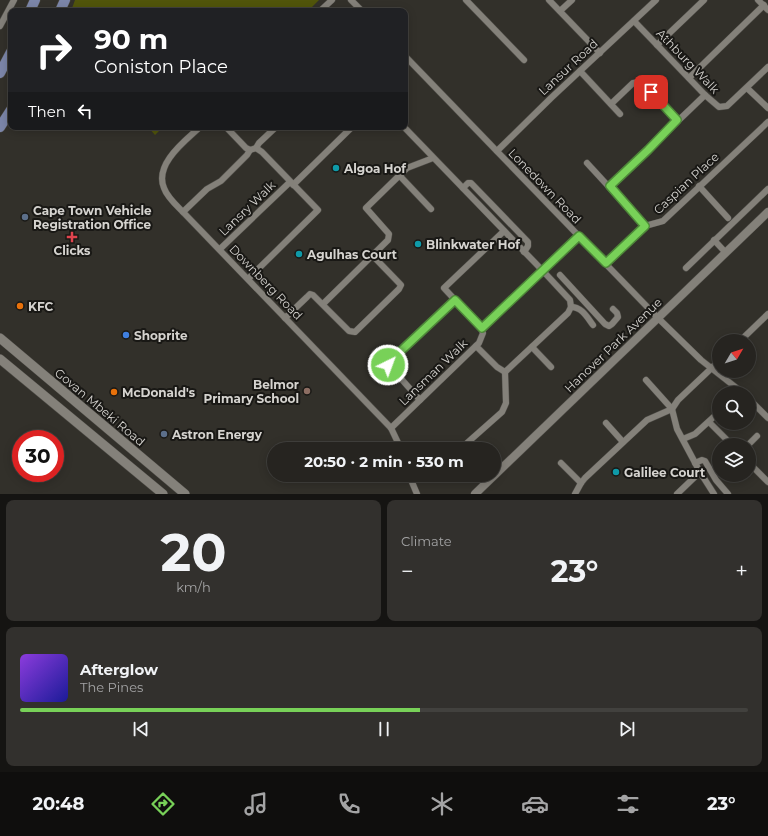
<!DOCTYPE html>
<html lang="en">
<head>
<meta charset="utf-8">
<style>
	body { margin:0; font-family:Montserrat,sans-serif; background:#32302d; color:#f1f3f6; height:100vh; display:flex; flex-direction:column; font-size:15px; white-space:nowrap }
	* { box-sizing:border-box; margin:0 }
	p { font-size:13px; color:#a4a4a5 }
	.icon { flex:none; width:22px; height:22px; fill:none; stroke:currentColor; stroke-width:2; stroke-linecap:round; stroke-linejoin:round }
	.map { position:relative; height:494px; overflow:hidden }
	.sheet { display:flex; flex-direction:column; gap:6px; padding:6px; background:#151412; flex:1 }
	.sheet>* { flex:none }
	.hud { position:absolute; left:8px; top:8px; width:400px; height:122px; border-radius:8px; box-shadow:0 2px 10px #0003,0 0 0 1px #42413e; background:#202124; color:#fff; overflow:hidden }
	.needle { width:26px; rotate:51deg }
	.fabs { position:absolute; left:712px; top:334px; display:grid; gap:8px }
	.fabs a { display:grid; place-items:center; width:44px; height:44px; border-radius:50%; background:#262420; box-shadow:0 2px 10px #0003,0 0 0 1px #42413e; font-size:20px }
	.speed { position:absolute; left:12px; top:430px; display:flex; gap:8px; font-size:20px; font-weight:700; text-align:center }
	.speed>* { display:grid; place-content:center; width:52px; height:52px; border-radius:50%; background:#262420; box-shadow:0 2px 10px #0003,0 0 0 1px #42413e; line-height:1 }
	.speed .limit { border:6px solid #d22; background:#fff; color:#111 }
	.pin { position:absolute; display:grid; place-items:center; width:34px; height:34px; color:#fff; margin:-17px; border-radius:8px; box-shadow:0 2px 6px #0006 }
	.me { position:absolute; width:44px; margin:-22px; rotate:42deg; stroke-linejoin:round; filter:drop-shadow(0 0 3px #0008) }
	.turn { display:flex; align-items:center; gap:14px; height:84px; padding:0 20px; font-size:18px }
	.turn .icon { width:52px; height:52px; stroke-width:2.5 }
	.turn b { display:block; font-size:28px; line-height:34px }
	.then { display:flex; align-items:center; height:38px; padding:0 20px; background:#0003; gap:8px; font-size:15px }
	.big { font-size:30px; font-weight:700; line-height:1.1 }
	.sheet .tile { flex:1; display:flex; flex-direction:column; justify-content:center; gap:6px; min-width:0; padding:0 14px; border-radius:8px; background:#32302d }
	.sheet .dial { align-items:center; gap:0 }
	.dial b { font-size:52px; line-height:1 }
	.song { display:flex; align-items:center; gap:12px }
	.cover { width:48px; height:48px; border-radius:6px; background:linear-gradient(135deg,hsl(270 70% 55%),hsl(240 70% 35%)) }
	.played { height:4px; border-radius:2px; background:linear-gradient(90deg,#78d158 55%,#42413e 55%) }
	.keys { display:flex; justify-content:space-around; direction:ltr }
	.heat { display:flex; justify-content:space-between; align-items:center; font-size:22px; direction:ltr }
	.sheet .tiles { flex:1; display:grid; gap:6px; grid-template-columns:1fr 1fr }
	.tile:last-child { grid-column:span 2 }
	.trip { position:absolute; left:267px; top:442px; width:234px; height:40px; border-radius:20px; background:#262420; box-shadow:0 2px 10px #0003,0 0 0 1px #42413e; font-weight:700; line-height:40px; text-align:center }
	.tab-bar { display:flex; height:64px; justify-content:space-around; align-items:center; background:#0f0e0d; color:#a4a4a5 }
	.tab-bar .icon { width:28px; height:28px }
	.tab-bar .selected { color:#78d158 }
	.tab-bar b { font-size:18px; color:#f1f3f6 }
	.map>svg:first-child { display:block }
	.green { fill:#51550b }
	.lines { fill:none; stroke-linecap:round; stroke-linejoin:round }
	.minor-casing { stroke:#4e4c47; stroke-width:7 }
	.tertiary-casing { stroke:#4e4c47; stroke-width:9 }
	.secondary-casing { stroke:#4e4c47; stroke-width:10 }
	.primary-casing { stroke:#4e4c47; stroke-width:11 }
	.minor { stroke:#84817a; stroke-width:6 }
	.tertiary { stroke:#84817a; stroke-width:8 }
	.secondary { stroke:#84817a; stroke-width:9 }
	.primary { stroke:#7c86a9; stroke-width:10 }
	.route-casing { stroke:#4e8839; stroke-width:10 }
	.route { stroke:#78d158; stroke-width:7 }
	.culture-dot { fill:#0f9aa8; stroke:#191815; stroke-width:1.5 }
	.service-dot { fill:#5c6f8a; stroke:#191815; stroke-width:1.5 }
	.health-dot { fill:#e0444e; stroke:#191815; stroke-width:1.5 }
	.food-dot { fill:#e8710a; stroke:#191815; stroke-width:1.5 }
	.shop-dot { fill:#3f7fe0; stroke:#191815; stroke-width:1.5 }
	.education-dot { fill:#8d6e63; stroke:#191815; stroke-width:1.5 }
	.labels { text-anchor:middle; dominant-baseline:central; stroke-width:4; stroke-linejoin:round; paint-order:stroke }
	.street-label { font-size:12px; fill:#d5d3cf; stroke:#191815 }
	.poi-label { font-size:12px; font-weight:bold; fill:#d5d3cf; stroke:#191815; text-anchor:start }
</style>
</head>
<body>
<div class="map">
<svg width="768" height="494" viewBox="0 0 768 494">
	<rect width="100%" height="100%" fill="#32302a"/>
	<!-- green -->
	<g class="green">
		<path d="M75,0H319L308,11H71Z"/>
		<path d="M148,127H163L155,135Z"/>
	</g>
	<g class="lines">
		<defs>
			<g id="minor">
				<path d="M351,0L362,11"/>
				<path d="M466,0L524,60"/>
				<path d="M549,0L600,53"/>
				<path d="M758,0L768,10"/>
				<path d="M320,11L332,0"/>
				<path d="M560,11L572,0"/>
				<path d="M634,21L705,95L719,107L727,106L768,67"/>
				<path d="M0,26L14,0"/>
				<path d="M657,45L704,0"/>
				<path d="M405,56L658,318L701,360L743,393"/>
				<path d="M580,71L620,114"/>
				<path d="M689,78L764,5"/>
				<path d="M747,88L768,108"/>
				<path d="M611,104L633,83L641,82L677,120"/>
				<path d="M200,127C185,141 154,164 164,188C167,197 176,205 183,212L391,428L401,449"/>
				<path d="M226,127L246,148L250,150L256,148L262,152L318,210L248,279"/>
				<path d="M404,127L543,271L570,300L571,307"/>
				<path d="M256,148L259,143L276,127"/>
				<path d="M497,151L551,98L656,0"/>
				<path d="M587,163L645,226"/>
				<path d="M399,175L431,209"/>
				<path d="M293,185L352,127"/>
				<path d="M610,186L705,95"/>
				<path d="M699,186L728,218"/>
				<path d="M463,188L468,183H471L528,242V246L524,252"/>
				<path d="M183,212L207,189L221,181L247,155L250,150"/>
				<path d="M645,226L663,221L768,122"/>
				<path d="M714,240L726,253"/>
				<path d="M220,249L290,182"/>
				<path d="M606,263L645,226"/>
				<path d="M686,268L768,189"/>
				<path d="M560,275L605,324L609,326L612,324L618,317L617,313L613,309"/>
				<path d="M323,304L388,240L389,234L366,208L407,168L433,158"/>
				<path d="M571,307C582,307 587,317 593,325"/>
				<path d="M285,318L307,297L310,294L313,295L349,331L355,332L399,289L401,285L373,256"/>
				<path d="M481,328L444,288L504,231"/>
				<path d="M481,328L579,236"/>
				<path d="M740,341L768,314"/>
				<path d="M476,346L497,367L505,372"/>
				<path d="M532,347L551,367"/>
				<path d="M505,372L568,313L571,307"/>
				<path d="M646,380L672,409L677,429L700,472L714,494"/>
				<path d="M749,399L768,418"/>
				<path d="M420,400L388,364L455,300"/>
				<path d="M709,422L732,445"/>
				<path d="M606,423L623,442"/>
				<path d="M391,428L479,343L483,333L481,328"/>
				<path d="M683,439L695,434L719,412"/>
				<path d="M467,443L502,412L506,403L505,372"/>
				<path d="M748,445L757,436"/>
				<path d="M561,463L581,483"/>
				<path d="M695,463L702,460L705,461L716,480L728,494"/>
				<path d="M749,463L768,482"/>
				<path d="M409,475L417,494"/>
				<path d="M575,494L581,483L585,478L647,420L672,409L678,400L719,361"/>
				<path d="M677,494L700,472"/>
			</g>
			<path id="tertiary" d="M475,494L768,212"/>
			<g id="secondary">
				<path d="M0,338L185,494"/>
				<path d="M0,359L163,494"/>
			</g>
			<g id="primary">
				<path d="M30,11L35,0"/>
				<path d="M60,11L65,0"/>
				<path d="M0,73L11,52"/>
				<path d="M0,127L11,110"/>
			</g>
		</defs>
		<!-- minor casing -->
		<use href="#minor" class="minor-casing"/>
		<!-- tertiary casing -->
		<use href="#tertiary" class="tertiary-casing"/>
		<!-- secondary casing -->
		<use href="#secondary" class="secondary-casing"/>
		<!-- primary casing -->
		<use href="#primary" class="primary-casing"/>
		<!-- minor -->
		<use href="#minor" class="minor"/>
		<!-- tertiary -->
		<use href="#tertiary" class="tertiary"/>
		<!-- secondary -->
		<use href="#secondary" class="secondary"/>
		<!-- primary -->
		<use href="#primary" class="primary"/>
	</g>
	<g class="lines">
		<defs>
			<path id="route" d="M388,365V363L455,300L482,328L579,236L606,263L645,226L610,186L648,150L677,120L651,92"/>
		</defs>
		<!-- route casing -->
		<use href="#route" class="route-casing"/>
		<!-- route -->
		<use href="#route" class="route"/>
	</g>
	<!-- markers -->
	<g class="culture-dot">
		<circle cx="336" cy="168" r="4"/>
		<circle cx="418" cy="244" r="4"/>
		<circle cx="299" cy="254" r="4"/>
		<circle cx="616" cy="472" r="4"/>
	</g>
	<g class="service-dot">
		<circle cx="25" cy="217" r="4"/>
		<circle cx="164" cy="434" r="4"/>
	</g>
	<path class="health-dot" d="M70 231h4v4h4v4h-4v4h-4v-4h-4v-4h4z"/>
	<g class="food-dot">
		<circle cx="20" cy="306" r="4"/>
		<circle cx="114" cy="392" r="4"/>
	</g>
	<circle class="shop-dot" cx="126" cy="335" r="4"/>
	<circle class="education-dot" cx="307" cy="391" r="4"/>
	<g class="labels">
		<!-- street labels -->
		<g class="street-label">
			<text transform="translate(688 61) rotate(46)">Athburg Walk</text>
			<text transform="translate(568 67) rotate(-43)">Lansur Road</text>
			<text transform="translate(686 183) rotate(-43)">Caspian Place</text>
			<text transform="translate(545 186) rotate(46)">Lonedown Road</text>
			<text transform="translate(247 208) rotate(-44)">Lansry Walk</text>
			<text transform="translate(266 282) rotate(46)">Downberg Road</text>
			<text transform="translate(613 345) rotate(-44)">Hanover Park Avenue</text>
			<text transform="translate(433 372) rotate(-44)">Lansman Walk</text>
			<text transform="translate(100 407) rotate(40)">Govan Mbeki Road</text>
		</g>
		<!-- poi labels -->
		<g class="poi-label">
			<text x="344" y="168">Algoa Hof</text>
			<text x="33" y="210">Cape Town Vehicle<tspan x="33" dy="14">Registration Office</tspan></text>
			<text x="426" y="244">Blinkwater Hof</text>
			<text x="72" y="250" text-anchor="middle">Clicks</text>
			<text x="307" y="254">Agulhas Court</text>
			<text x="28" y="306">KFC</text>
			<text x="134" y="335">Shoprite</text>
			<text x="299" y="384" text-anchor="end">Belmor<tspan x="299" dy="14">Primary School</tspan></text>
			<text x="122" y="392">McDonald's</text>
			<text x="172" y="434">Astron Energy</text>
			<text x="624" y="472">Galilee Court</text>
		</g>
	</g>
</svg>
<div class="fabs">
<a><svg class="needle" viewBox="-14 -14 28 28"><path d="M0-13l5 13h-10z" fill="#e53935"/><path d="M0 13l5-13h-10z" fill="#a4a4a5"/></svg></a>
<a><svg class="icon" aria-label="search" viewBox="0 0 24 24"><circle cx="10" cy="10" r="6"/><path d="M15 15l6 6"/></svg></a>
<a><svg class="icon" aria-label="layers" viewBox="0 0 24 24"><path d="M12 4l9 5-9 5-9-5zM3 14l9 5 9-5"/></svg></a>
</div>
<div class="speed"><div class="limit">30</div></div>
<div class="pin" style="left:651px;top:92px;background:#d93025"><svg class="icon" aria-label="arrive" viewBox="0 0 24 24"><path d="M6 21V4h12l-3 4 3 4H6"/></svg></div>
<svg class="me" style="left:388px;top:365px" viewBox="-20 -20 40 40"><circle r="17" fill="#78d158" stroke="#fff" stroke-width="3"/><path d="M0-11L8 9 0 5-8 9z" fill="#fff"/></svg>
<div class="trip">20:50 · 2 min · 530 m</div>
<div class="hud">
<div class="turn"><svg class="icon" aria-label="right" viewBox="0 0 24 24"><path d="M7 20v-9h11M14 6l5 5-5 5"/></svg><div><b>90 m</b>Coniston Place</div></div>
<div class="then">Then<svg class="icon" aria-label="left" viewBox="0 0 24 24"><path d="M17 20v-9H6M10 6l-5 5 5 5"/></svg></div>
</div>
</div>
<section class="sheet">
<div class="tiles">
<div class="tile dial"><b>20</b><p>km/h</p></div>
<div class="tile"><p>Climate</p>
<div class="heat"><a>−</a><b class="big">23°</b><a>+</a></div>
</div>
<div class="tile">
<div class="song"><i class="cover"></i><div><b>Afterglow</b><p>The Pines</p></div></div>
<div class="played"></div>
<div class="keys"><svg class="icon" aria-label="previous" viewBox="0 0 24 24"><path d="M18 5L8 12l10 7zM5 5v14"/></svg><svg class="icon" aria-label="pause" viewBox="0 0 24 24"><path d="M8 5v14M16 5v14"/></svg><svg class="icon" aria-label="next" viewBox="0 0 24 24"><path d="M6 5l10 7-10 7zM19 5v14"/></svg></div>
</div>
</div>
</section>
<nav class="tab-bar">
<b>20:48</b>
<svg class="icon selected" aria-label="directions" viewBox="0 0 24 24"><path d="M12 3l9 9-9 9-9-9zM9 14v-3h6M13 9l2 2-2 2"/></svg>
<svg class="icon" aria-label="music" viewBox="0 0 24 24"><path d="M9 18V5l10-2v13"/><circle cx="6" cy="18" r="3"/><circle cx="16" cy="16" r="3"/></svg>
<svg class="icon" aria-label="phone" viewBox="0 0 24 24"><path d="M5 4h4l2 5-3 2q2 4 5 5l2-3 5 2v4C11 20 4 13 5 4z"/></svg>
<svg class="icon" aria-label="climate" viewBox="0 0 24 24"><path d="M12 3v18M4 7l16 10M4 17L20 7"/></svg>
<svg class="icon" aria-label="car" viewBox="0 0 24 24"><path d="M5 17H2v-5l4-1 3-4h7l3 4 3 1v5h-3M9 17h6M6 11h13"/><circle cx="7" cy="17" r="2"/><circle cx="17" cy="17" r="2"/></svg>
<svg class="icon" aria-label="filters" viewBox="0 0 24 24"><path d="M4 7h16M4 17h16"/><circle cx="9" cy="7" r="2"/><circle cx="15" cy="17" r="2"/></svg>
<b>23°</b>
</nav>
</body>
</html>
